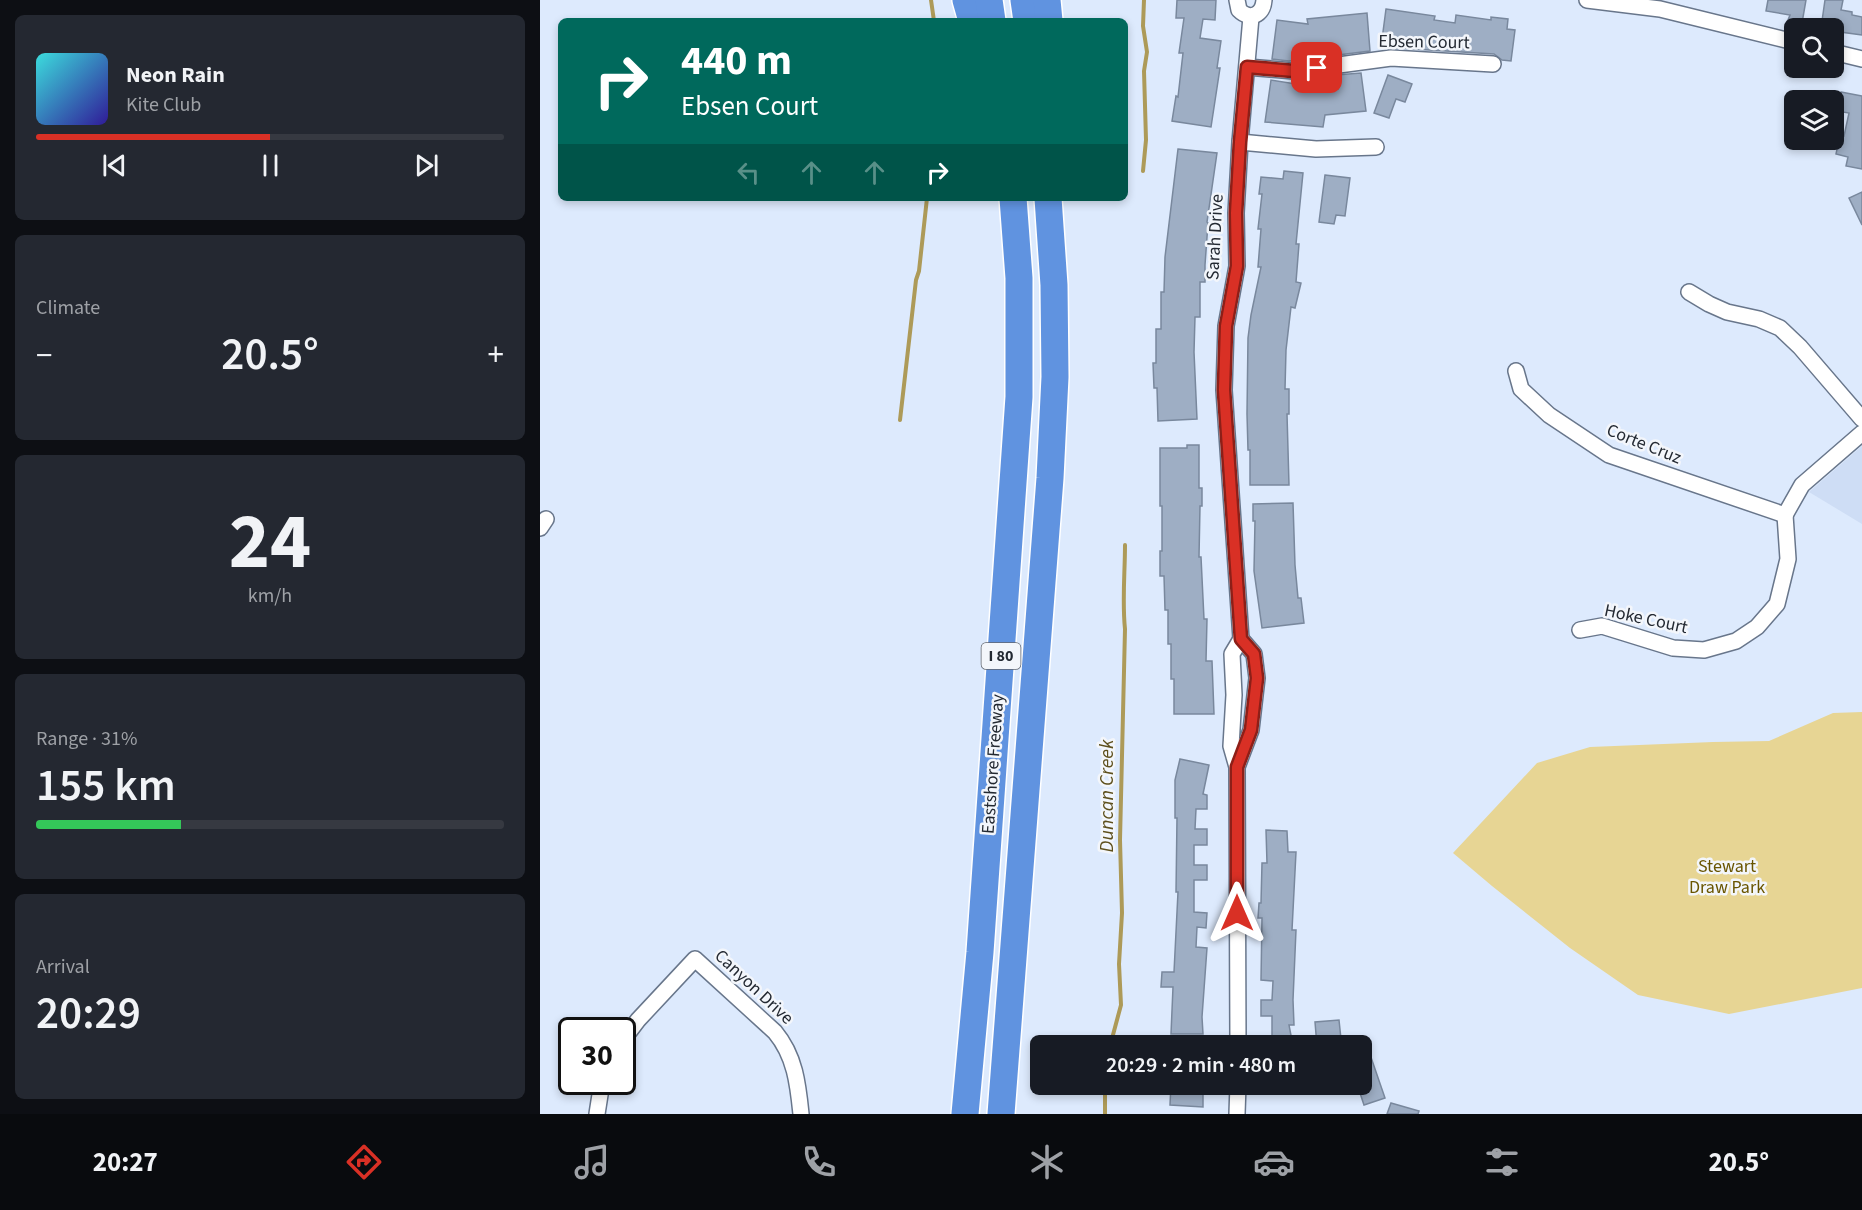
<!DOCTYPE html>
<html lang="en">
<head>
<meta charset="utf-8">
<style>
	body { margin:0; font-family:"Source Sans 3",sans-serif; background:#242831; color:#f1f3f6; height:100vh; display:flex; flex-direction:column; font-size:22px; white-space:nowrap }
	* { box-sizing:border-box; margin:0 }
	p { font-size:20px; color:#9ea1a6 }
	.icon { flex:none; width:33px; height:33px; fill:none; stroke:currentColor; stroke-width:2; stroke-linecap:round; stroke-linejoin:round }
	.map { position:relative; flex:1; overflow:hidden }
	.details { display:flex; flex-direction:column; gap:15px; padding:15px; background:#0d0f14; width:540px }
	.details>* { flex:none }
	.hud { position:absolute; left:18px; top:18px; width:570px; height:183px; border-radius:9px; box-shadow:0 3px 9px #0003; background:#00695c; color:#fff; overflow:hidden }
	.tools { position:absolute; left:1244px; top:18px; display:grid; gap:12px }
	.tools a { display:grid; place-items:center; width:60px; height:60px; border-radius:9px; background:#171b24; box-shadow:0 3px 9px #0003; font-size:30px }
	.speed { position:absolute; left:18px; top:1017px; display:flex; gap:12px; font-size:30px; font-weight:700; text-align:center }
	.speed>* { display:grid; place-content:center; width:78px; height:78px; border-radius:50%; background:#171b24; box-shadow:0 3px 9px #0003; line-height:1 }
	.speed .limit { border:3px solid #111; border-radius:9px; background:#fff; color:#111 }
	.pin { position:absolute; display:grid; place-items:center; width:51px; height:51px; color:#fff; margin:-26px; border-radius:12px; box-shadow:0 3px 9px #0006 }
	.me { position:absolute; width:66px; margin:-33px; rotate:0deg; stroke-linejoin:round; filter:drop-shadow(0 0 4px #0008) }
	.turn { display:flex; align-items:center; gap:21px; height:126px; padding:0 24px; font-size:27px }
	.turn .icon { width:78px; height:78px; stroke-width:2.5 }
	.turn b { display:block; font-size:42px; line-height:51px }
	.lanes { display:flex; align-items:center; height:57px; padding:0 24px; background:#0003; justify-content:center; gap:30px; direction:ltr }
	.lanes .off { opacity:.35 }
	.big { font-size:45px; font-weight:600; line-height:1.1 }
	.details .card { flex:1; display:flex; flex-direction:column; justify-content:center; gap:9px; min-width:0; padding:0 21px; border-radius:9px; background:#242831 }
	.details .dial { align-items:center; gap:0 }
	.dial b { font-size:78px; line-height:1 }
	.song { display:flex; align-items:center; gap:18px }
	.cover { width:72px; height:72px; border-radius:9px; background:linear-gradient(135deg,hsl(180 70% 55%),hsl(250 70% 35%)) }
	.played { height:6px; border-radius:3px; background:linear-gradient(90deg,#d93025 50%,#363941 50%) }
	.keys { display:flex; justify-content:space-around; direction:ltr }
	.heat { display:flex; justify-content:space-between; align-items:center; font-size:33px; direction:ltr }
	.charge { height:9px; border-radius:4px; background:linear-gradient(90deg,#34c759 31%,#363941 0) }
	.trip { position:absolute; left:490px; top:1035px; width:342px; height:60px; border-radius:9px; background:#171b24; box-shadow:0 3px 9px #0003; font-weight:600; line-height:60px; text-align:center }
	.tabs { display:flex; height:96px; justify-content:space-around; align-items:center; background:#090b0e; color:#9ea1a6 }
	.tabs .icon { width:42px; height:42px }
	.tabs .active { color:#d93025 }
	.tabs b { font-size:27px; color:#f1f3f6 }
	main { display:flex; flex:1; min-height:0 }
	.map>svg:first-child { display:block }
	.built { fill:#ceddf5 }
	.green { fill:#e7d594 }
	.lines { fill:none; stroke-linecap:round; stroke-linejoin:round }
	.stream { stroke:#ad9a58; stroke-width:4 }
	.building { fill:#9eaec4; stroke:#79889d; stroke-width:1.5 }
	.street-casing { stroke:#68768b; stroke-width:18 }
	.highway-casing { stroke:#fff; stroke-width:30 }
	.street { stroke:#fff; stroke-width:15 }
	.highway { stroke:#6093e0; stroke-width:27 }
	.route-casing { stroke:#8d1f18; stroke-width:15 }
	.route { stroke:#d93025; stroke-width:10 }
	.labels { text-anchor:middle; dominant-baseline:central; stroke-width:5; stroke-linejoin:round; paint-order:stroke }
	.shield { fill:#f3f6fb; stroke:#61666e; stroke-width:1.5 }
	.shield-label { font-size:16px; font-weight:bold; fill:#232932 }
	.street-label { font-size:18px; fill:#232932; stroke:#f3f6fb }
	.park-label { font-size:18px; fill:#695500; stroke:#f3f6fb }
	.water-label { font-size:20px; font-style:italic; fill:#5e501d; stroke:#f3f6fb }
</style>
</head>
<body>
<main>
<section class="details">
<div class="card">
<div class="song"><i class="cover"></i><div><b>Neon Rain</b><p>Kite Club</p></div></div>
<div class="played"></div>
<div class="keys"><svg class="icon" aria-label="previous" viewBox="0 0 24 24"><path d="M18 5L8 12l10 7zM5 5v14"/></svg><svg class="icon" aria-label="pause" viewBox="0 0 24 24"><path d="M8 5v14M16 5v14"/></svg><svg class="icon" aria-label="next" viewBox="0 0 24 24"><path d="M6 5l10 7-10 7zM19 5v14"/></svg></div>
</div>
<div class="card"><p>Climate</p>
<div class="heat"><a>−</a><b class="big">20.5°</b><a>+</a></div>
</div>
<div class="card dial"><b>24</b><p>km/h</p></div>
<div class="card"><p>Range · 31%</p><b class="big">155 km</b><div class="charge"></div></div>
<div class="card"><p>Arrival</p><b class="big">20:29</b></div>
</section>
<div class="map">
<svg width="1322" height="1114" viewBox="0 0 1322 1114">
	<rect width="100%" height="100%" fill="#ddeafd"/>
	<!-- built -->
	<path class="built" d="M1322,446V524L1269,492Z"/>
	<!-- green -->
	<path class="green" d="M1322,712V988L1189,1014L1098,995L1030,948L952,886L913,853L997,763L1050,747L1173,742L1229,741L1293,713Z"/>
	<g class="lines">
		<!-- stream -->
		<g class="stream">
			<path d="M391,0L394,21"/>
			<path d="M603,171L606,140L604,71L607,52L603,26L604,0"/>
			<path d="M360,420L376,280L379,271L387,198"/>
			<path d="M570,1046L581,1005L579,964L582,913L580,840L585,629C582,601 585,573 585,545"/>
			<path d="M565,1114V1084"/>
		</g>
	</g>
	<!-- building -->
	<g class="building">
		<path d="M637,0H676L675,20L663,19L660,38L681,41L677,68H680L671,127L632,121L636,96L638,97L643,53H639L644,18H636Z"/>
		<path d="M1228,0H1266L1262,23L1248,20L1250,15L1226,11Z"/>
		<path d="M1285,0H1303L1301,10L1312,12V15L1322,17V35L1293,31V28H1281Z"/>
		<path d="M846,9L895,16L894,20L915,23L916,15L951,20V17L968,19L967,29L975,30L971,61L962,60L954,54L841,47Z"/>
		<path d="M827,13L830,51L749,61L732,59L737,20L768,24L767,19Z"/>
		<path d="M821,73L826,111L785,115L783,127L725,122L731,80L756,84L755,85L798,89L796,75Z"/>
		<path d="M848,75L872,84L865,102L856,99L849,118L834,113Z"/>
		<path d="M1301,92L1322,96V169L1306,166L1308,157L1296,154L1300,135L1304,136L1309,113L1297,111Z"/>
		<path d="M638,149L677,153L667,222L668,223L665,265V282H660V317H655L654,352L657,419L618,421L617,388H614L613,363H616V329H621V292H624L625,257Z"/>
		<path d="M744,171L763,173L756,244H759L756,282L761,283L755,308L751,307L746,350L745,389H749V414H747L749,485H710V450H708L707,414L708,338L711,315L721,267H718L721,229H718L722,194H719L721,177L743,179Z"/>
		<path d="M785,175L810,178L805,216L796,215L794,224L779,222Z"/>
		<path d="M1322,192V225L1309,198Z"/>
		<path d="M647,445H659V488H662V506H660L659,557H661L664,619H667L666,661H672L674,714H634V679H631V644H628V610H625L624,576H620V551H622V506H620V448H647Z"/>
		<path d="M753,503L755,565L758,598H761L764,623L722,628L714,571L715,521H713V504Z"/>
		<path d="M640,759L669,765L663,794L667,795V809H656L655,829H667V845H654V865H667V880H654V912L667,913L666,928L657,927L656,947L667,948L662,1017L663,1034H631L633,987H621L622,972H634L638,892H636L637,818H635V780Z"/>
		<path d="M726,830L747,831L748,852H756L752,930H756L753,1000L754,1025H749L753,1046H732V1016H721V1000H732L733,981L721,980L722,918H718L719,903H721L722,863H727Z"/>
		<path d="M799,1020L801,1039L792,1040V1046H777L775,1022Z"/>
		<path d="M822,1037H824L845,1098L824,1105L817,1084H822Z"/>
		<path d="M631,1084H652V1089L663,1090V1107L630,1105Z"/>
		<path d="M851,1103L879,1111L878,1114H847Z"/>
	</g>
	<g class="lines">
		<defs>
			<g id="street">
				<path d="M697,0L699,10C710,21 723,15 724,0"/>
				<path d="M1047,0L1120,9L1254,42"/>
				<path d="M1293,52L1322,59"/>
				<path d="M707,67L754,71L851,58L953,64"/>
				<path d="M700,142L776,149L836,147"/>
				<path d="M1149,292L1169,304L1187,312L1219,319L1240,328L1260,347L1322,419"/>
				<path d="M976,371L981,389L1009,415L1069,455L1245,515"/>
				<path d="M1245,515L1262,485L1322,433"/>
				<path d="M0,528L6,519"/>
				<path d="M1040,630L1062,626L1133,648L1164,650L1196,641L1217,627L1237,604L1248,559L1245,515"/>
				<path d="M701,639L684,390L686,326L697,266L696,213L700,142L711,17"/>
				<path d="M697,767L711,730L717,678L714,654L701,639L692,654L694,695L691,746L697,767L698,1046"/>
				<path d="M82,1041L98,1020L155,959L235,1032C255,1056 258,1084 261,1114"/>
				<path d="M698,1085H775"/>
				<path d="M57,1114L62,1082"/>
				<path d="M697,1114L698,1084"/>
			</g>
			<g id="highway">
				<path d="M426,0L432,21"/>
				<path d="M449,0L452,21"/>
				<path d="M484,0L487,21"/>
				<path d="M507,0L509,21"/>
				<path d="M425,1114L440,952L479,397V278L473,198"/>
				<path d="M461,1114L510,478L515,377L514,285L508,198"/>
			</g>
		</defs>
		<!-- street casing -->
		<use href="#street" class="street-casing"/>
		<!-- highway casing -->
		<use href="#highway" class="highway-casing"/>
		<!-- street -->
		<use href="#street" class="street"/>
		<!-- highway -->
		<use href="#highway" class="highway"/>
	</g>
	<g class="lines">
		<defs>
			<path id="route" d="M697,913V767L711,730L717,678L714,654L701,639L684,390L686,326L697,266L696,213L700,142L707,67L754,71L777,68"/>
		</defs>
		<!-- route casing -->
		<use href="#route" class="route-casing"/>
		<!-- route -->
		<use href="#route" class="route"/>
	</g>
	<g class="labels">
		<!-- shield labels -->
		<rect class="shield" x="441.5" y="643" width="39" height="26" rx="4.5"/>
		<g class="shield-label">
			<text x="461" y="656">I 80</text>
		</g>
		<!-- street labels -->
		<g class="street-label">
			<text transform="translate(884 42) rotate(1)">Ebsen Court</text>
			<text transform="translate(675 237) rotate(-87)">Sarah Drive</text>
			<text transform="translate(1104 444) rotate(22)">Corte Cruz</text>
			<text transform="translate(1106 619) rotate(12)">Hoke Court</text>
			<text transform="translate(453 764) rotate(-86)">Eastshore Freeway</text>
			<text transform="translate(214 987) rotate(43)">Canyon Drive</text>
		</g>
		<!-- park labels -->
		<g class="park-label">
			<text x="1187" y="866">Stewart<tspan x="1187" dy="21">Draw Park</tspan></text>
		</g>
		<!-- water labels -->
		<g class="water-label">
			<text transform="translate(567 796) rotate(-90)">Duncan Creek</text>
		</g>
	</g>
</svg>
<div class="tools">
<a><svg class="icon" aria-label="search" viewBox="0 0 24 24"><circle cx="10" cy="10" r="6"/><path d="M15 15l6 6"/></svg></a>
<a><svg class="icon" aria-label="layers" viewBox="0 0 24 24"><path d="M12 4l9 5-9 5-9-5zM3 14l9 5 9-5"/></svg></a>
</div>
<div class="speed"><div class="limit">30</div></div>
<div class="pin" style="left:777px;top:68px;background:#d93025"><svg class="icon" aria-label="arrive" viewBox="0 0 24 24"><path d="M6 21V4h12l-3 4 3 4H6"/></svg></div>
<svg class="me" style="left:697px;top:913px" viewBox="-20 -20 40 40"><path d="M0-17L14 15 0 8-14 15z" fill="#d93025" stroke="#fff" stroke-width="4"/></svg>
<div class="trip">20:29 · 2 min · 480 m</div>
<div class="hud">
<div class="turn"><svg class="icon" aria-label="right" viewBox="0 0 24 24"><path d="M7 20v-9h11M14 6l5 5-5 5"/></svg><div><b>440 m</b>Ebsen Court</div></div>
<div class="lanes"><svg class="icon off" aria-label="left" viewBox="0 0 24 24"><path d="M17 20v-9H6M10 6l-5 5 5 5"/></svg><svg class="icon off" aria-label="ahead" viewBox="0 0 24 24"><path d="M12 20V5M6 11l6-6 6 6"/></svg><svg class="icon off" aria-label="ahead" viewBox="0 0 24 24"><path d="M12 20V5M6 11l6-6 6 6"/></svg><svg class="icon" aria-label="right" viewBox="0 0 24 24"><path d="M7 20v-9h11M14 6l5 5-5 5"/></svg></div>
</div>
</div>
</main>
<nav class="tabs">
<b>20:27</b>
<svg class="icon active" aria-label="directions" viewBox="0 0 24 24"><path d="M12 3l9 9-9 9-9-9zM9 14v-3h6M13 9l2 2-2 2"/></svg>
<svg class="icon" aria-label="music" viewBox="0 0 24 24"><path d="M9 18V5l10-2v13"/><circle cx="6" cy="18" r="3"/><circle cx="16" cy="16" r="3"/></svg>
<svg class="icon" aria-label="phone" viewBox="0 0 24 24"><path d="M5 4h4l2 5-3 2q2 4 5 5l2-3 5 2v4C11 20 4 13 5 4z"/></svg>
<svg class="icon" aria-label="climate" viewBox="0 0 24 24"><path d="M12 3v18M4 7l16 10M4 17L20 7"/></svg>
<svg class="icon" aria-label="car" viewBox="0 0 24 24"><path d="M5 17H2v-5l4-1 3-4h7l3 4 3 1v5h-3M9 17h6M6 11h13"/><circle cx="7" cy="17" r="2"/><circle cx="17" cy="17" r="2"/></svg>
<svg class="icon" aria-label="filters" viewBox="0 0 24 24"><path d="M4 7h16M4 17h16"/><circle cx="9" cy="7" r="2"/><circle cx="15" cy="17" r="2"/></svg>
<b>20.5°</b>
</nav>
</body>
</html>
